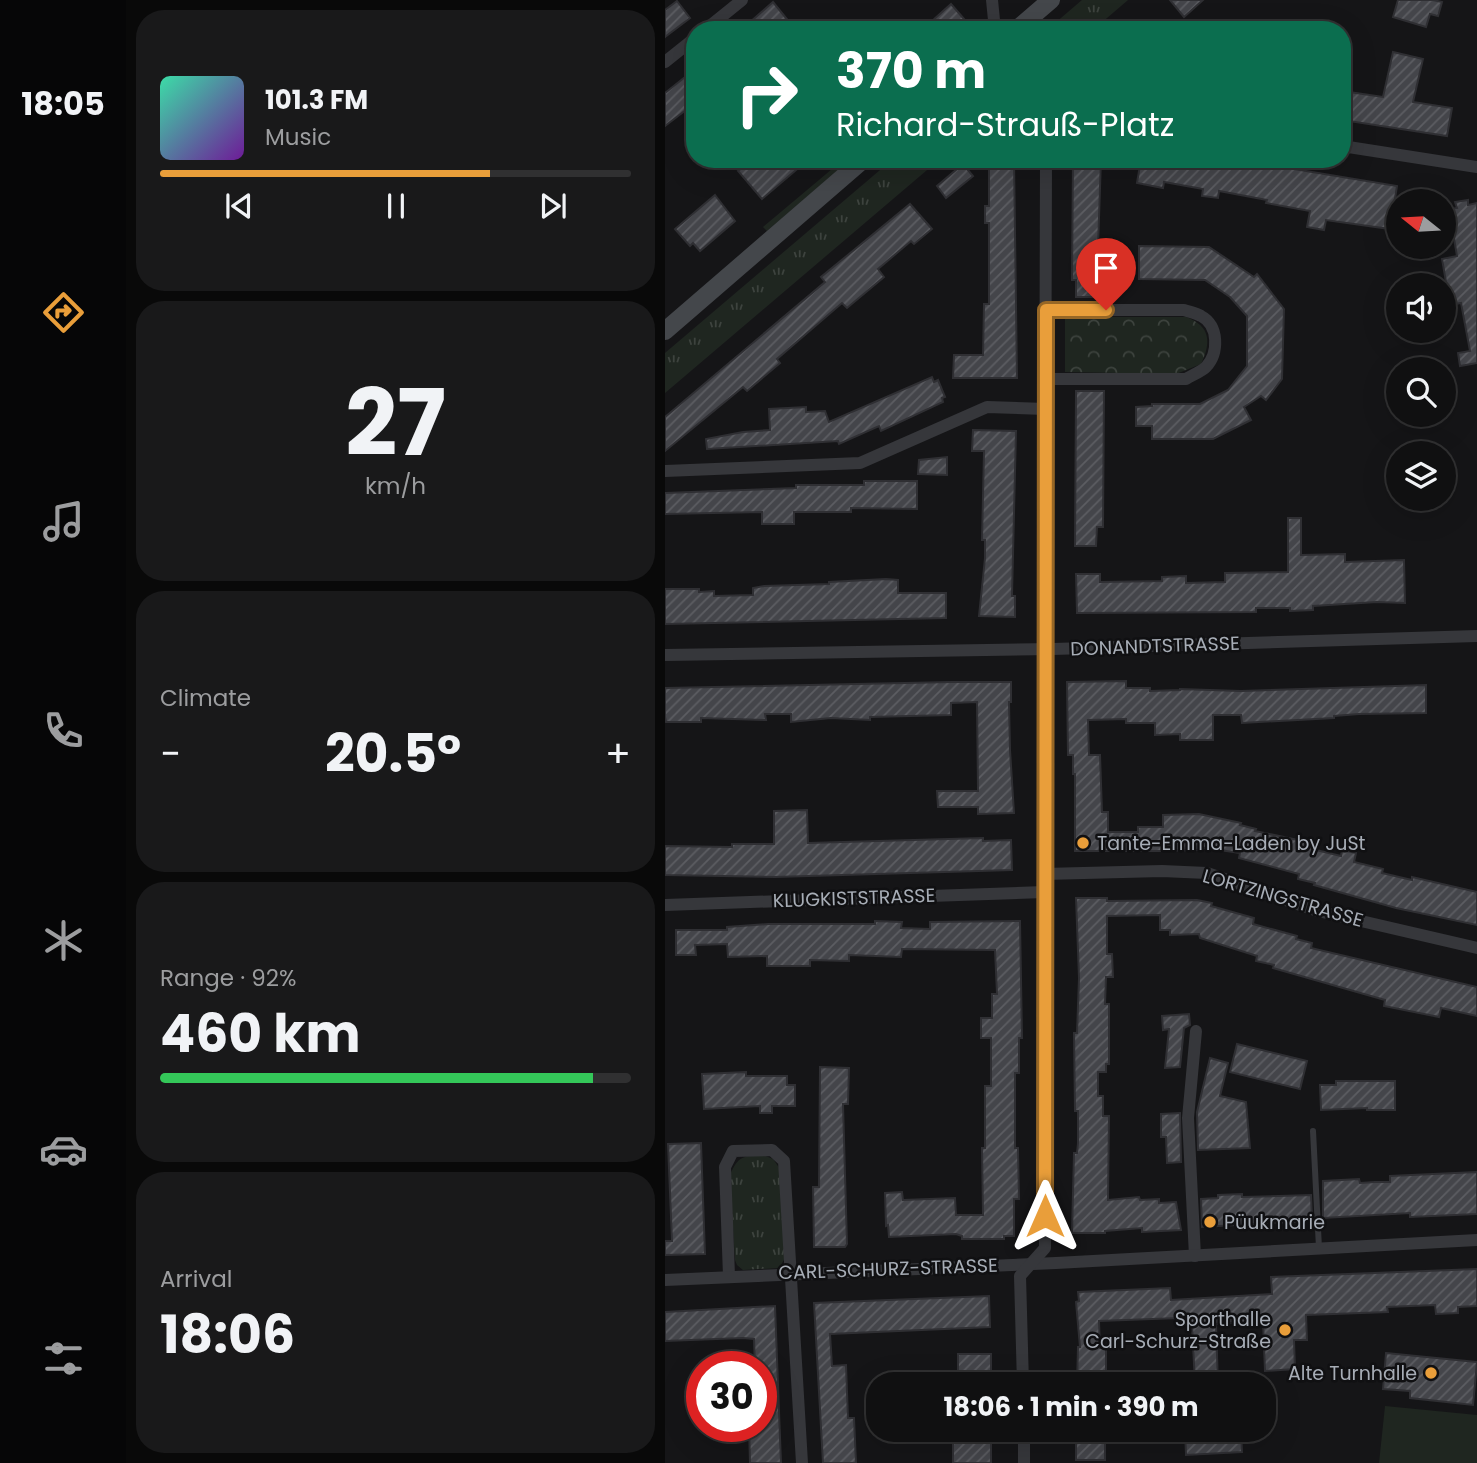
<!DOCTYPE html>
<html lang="en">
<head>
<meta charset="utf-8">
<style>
	body { margin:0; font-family:Poppins,sans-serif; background:#19191a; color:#f1f3f6; height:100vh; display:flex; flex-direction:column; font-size:26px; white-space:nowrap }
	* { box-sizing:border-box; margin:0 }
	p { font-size:23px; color:#9c9d9f }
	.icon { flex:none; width:38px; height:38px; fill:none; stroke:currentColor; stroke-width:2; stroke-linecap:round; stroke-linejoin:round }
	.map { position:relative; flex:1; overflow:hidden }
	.drawer { display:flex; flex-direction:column; gap:10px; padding:10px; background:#090909; width:539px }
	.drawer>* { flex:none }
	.hud { position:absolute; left:21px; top:21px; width:665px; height:147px; border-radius:28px; box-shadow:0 7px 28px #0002,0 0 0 2px #303031; background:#0b6e4f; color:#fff; overflow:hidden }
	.needle { width:46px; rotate:288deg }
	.controls { position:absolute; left:721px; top:189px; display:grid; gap:14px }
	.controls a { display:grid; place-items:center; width:70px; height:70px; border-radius:50%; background:#101011; box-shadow:0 7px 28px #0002,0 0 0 2px #303031; font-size:35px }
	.speed { position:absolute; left:21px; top:1351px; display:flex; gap:14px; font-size:35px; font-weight:700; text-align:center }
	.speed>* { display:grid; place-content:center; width:91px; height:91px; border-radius:50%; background:#101011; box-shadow:0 7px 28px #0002,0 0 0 2px #303031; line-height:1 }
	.speed .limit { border:10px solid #d22; background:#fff; color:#111 }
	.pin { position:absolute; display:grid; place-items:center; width:60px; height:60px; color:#fff; margin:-72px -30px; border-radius:50% 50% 50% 0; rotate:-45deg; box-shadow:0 0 7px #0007 }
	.pin .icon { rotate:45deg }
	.me { position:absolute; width:77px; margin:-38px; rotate:0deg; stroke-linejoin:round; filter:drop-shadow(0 0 5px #0008) }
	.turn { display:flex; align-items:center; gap:24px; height:147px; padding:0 35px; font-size:32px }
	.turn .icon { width:91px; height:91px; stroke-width:2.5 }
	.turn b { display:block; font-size:49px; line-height:60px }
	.big { font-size:52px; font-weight:700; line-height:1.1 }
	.drawer .widget { flex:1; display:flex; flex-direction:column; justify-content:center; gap:10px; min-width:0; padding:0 24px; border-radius:28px; background:#19191a }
	.drawer .dial { align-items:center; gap:0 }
	.dial b { font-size:91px; line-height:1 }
	.song { display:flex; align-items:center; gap:21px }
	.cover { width:84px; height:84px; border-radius:10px; background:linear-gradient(135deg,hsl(160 70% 55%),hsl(280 70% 35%)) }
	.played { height:7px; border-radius:4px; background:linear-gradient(90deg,#e99e3a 70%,#303031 70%) }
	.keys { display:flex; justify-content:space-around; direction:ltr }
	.heat { display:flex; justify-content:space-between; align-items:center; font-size:38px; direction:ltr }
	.charge { height:10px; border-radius:5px; background:linear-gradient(90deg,#34c759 92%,#303031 0) }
	.trip { position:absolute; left:201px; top:1372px; width:410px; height:70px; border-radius:28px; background:#101011; box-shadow:0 7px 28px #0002,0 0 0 2px #303031; font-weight:700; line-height:70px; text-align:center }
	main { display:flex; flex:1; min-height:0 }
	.dock { display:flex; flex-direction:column; width:126px; justify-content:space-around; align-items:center; background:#060607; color:#9c9d9f }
	.dock .icon { width:49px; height:49px }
	.dock .on { color:#e99e3a }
	.dock b { font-size:32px; color:#f1f3f6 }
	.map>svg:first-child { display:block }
	.grass { fill:url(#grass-tufts) }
	.park { fill:url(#park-crowns) }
	.pitch { fill:#1f2620 }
	.building { fill:url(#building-hatch); stroke:#2f2f33; stroke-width:2 }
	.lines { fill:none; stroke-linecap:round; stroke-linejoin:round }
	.service { stroke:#36373b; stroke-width:6 }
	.minor { stroke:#36373b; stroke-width:12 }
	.secondary { stroke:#44474b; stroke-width:18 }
	.route-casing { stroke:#976726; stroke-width:18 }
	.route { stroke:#e99e3a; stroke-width:12 }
	.poi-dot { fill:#e99e3a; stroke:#101012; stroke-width:2.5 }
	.labels { text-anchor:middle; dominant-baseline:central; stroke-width:5; stroke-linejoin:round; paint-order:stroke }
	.street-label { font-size:19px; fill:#a7adb6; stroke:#101012 }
	.poi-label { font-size:19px; fill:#a7adb6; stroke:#101012; text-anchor:start }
</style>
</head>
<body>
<main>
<nav class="dock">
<b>18:05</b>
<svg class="icon on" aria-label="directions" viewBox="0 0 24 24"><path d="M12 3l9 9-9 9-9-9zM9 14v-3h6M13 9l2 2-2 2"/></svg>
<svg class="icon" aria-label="music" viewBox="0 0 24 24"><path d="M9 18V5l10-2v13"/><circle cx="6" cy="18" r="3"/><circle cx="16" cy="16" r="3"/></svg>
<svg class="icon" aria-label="phone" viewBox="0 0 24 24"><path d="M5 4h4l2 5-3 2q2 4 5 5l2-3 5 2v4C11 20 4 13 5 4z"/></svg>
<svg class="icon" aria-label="climate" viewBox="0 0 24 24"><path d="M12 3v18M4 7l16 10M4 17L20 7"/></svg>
<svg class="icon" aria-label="car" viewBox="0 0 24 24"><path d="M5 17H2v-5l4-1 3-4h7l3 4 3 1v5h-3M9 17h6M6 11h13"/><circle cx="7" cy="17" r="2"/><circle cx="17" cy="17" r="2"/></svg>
<svg class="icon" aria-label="filters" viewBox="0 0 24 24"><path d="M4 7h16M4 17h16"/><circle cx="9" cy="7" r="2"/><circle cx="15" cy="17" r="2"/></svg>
</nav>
<section class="drawer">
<div class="widget">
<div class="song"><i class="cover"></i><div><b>101.3 FM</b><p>Music</p></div></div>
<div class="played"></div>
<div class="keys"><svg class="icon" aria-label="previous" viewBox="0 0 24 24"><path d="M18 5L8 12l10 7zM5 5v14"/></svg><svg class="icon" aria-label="pause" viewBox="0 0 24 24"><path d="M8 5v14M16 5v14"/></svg><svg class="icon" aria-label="next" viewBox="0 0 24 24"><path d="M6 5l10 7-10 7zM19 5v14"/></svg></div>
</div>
<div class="widget dial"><b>27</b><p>km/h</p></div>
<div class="widget"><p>Climate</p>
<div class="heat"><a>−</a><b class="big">20.5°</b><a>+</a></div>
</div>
<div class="widget"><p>Range · 92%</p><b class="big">460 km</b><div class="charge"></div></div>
<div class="widget"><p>Arrival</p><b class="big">18:06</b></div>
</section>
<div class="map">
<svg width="812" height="1463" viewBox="0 0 812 1463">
	<defs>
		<pattern id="grass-tufts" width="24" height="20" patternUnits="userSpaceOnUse" patternTransform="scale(1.75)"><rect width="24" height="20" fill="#1f2620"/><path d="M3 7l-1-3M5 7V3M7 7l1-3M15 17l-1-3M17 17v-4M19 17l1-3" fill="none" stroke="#3d433e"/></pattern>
		<pattern id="park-crowns" width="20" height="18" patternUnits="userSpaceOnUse" patternTransform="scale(1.75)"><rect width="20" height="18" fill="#1f2620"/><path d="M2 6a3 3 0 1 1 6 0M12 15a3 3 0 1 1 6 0" fill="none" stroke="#3d433e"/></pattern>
		<pattern id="building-hatch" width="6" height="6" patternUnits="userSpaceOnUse" patternTransform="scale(1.75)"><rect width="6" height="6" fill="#44454a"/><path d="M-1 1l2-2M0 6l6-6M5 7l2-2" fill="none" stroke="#5c5d62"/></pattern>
	</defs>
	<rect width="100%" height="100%" fill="#151517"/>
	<!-- grass -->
	<g class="grass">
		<path d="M417,0H463L428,30H382Z"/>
		<path d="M179,159H186L102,231L98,227Z"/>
		<path d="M228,159H275L0,393V353Z"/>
		<path d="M98,1155L108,1159L115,1169L120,1258L114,1268L78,1270L72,1265L70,1260L65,1175C73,1156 78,1156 98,1155Z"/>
	</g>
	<!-- park -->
	<path class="park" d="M400,317H521C546,326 546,343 536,364L511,374L400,372Z"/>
	<!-- pitch -->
	<path class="pitch" d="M720,1406L812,1415V1463H714Z"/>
	<!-- building -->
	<g class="building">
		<path d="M505,0H538L519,17Z"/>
		<path d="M733,0H768L777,2L773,16L765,14L761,27L728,17Z"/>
		<path d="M12,1L25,18L0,37V10Z"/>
		<path d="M108,2L125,23L117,30H76Z"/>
		<path d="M286,4L299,19L295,23L301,30H257Z"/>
		<path d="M728,52L758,59L748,102L787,108L782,136L677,120V91L718,97Z"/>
		<path d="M30,69V103L0,126V93Z"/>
		<path d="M96,159H144L97,199L73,171L83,163L86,167Z"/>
		<path d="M324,159H349L352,378H288L289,355H318L319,304H324V223H320V206H324Z"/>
		<path d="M408,159H436L433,248L435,297H411V280H407Z"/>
		<path d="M476,159H569L732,186L725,229L661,220L659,230L642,227L645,211L601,203L602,200L554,191L553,198L537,196L538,189L499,182L498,188L472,183Z"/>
		<path d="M298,164L308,176L281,198L272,186Z"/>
		<path d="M50,195L70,221L35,251L28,243L25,246L10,229Z"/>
		<path d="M803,200V205L812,203V363L795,366L793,353L805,351L796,303L785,305L777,259L792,256L784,209L792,208L790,202Z"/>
		<path d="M245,204L267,229L249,244L246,241L213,269L219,277L182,308L177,303L112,359L115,363L82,391L78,387L0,451V417L160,282L156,277Z"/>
		<path d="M474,246L544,247L589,277L592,274L619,309L617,379L601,400L596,396L579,407L586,420L548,439H487V426H471V407L487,406V404H535L563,390L582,366V316L565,297L540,280L474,279Z"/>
		<path d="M267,377L269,382L273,380L280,397L277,398L278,402L216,431L214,426L174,444L173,441L42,449L41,439L78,432L105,430L104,409L141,407V412L160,411L164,422Z"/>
		<path d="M411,391H439L438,527H432L431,546H410Z"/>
		<path d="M308,430L351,431L347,596H350V617L314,616L320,558V540H317L319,451H307Z"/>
		<path d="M282,457V475L253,474L254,460Z"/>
		<path d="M199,481H252V509L186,508V512H129V524H97V512L0,514V493L131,488V485H199Z"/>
		<path d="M623,518H636V555L680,554V562L739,560L740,603L712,602L648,606V610L625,611V608H591V612L412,613L411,574H435V582L497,581V577L521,576V583L560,582V573L623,572Z"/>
		<path d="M221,579L233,580V593H281V618L0,624V589H34V592L49,591V596L88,595V588L99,586L164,584V582Z"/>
		<path d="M461,681V688H485V691L515,690V689L576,691L761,685V713L694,714L669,716V718L577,723L576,715H548V740H515V734L490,735V723H461V719L423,720L424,755H435L437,812H443V832H473V827H498V815L534,814L576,823L575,825L591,829L590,831L652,844L651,850L676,856L677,850L691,853L689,862L718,869L717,873L747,880V877L812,892V925L731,908L649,885L650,883L633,879L634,874L574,858L575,853L534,847V850L494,851H410V774H408V755H403L402,682Z"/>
		<path d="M286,682H346V702H344L345,750L349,813L313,814V807H273L272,791H313L312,702L286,703V715L205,717V720L166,718L126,722V714H100L101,720L36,718V722H1L0,717V688Z"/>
		<path d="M142,810L143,843L318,838V841L346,840L347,870L110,877L0,875V846L67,847V844H109V811Z"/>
		<path d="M411,898H442V901L532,900L547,903L546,906L589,918L588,924L632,936L631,939L647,943L646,948L812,987V1016L776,1008L774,1017L719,1006L720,1000L608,968L609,965L591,961L592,956L535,938L534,934L505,935V930H495V915L442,916V954H447L448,977H441L440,1004H444V1064H441V1072H433V1096H438V1116H444L443,1200L474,1197L475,1200L494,1199V1203L511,1202L516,1230L477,1232V1228L440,1231V1233H407L409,1153H412L413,1143V1111H410L409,1033H412L414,978Z"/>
		<path d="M210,921L237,922L236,928L265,929V922L355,921L357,1038H354V1073H350V1148H353L354,1199H349V1236H339V1239H297V1236L291,1234L224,1237L223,1225L221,1226L220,1193L237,1192L238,1200L290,1198L291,1215H318L317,1148H320V1086H326V1038H316V1018H327V994H332L330,950L237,949L236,957L184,955V961L145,960V966H102V956L63,957L62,944L30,945L31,955H11V930H62V927L103,924H210Z"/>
		<path d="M524,1014L525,1025L519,1028L515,1067L500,1068L504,1029L498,1030L497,1016Z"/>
		<path d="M572,1044L642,1061L635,1089L565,1072Z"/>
		<path d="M545,1058L563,1063L555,1096L581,1102L585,1148L533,1150L532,1112Z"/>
		<path d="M155,1067L184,1068L183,1104H178L182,1244L180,1247H149L148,1187H154Z"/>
		<path d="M81,1072V1076H122V1085H130V1106H107V1113H95V1106L39,1109L37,1074Z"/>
		<path d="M671,1081H730V1110H702V1108L656,1110L655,1085H671Z"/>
		<path d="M515,1113L516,1162L502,1163L501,1137H496V1114Z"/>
		<path d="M36,1143L40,1254L0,1255V1241H7L3,1144Z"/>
		<path d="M812,1172V1214L745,1217V1213L658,1218V1181L694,1179L695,1183L710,1182H725V1176Z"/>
		<path d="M577,1194V1197L646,1195L647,1218L644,1219V1221L537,1227L536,1199L553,1198V1195Z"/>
		<path d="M812,1269V1306L793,1307V1313L771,1314L770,1305L722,1307L723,1312L641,1315L642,1340H629L630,1369L600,1371L598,1321L551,1324L553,1384H530L527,1325L514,1326V1318L434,1321L435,1348H441V1384H412L413,1347H415L411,1302L414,1301L413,1292L505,1288L506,1300L607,1294L606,1277Z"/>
		<path d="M324,1296L325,1327L165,1334L167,1366L181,1365L183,1418H189L191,1463H158L149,1303Z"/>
		<path d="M110,1306L116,1463H85L84,1426H96V1367H90L89,1339L78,1338L0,1341V1312Z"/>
		<path d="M721,1353L812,1362L808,1405L745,1398V1391L718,1389Z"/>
		<rect x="293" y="1354" width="33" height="30"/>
		<rect x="411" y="1430" width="29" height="30"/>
		<path d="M520,1430H576L577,1452L521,1455Z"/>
		<path d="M326,1437V1463H288V1438Z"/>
	</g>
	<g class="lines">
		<!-- service -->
		<path class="service" d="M648,1131L654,1248"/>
		<!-- minor -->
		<g class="minor">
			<path d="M327,0L330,30"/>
			<path d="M40,30L77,0"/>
			<path d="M0,62L30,38"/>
			<path d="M677,146L812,167"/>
			<path d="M381,379H521C527,375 536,372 541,367C554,353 554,325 536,316C531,313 525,312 519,310H381"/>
			<path d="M0,471L195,463L322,407L381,409"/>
			<path d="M0,655L388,649L812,636"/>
			<path d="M379,874L497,871L542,873L653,911L812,948"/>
			<path d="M0,905L379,892"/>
			<path d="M530,1256L523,1118L531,1031"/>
			<path d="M64,1276L60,1167L68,1151L107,1150L119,1161L137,1463"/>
			<path d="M0,1280L391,1263L812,1240"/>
			<path d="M358,1384L355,1276L380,1248L379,892L381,159"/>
			<path d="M359,1430V1463"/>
		</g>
		<!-- secondary -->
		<g class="secondary">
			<path d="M351,30L386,0"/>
			<path d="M0,331L199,159"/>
		</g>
	</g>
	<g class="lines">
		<defs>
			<path id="route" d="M380,1216L381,310H441"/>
		</defs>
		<!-- route casing -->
		<use href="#route" class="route-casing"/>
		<!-- route -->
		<use href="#route" class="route"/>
	</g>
	<!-- markers -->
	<g class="poi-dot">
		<circle cx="418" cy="843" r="7"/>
		<circle cx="545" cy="1222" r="7"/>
		<circle cx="620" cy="1330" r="7"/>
		<circle cx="766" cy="1373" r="7"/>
	</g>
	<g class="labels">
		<!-- street labels -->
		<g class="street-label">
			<text transform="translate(490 646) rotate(-2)">DONANDTSTRASSE</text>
			<text transform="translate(189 898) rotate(-2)">KLUGKISTSTRASSE</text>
			<text transform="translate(618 898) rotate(16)">LORTZINGSTRASSE</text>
			<text transform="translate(223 1269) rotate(-2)">CARL-SCHURZ-STRASSE</text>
		</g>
		<!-- poi labels -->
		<g class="poi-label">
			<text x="432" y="843">Tante-Emma-Laden by JuSt</text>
			<text x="559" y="1222">Püukmarie</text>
			<text x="606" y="1319" text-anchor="end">Sporthalle<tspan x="606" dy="22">Carl-Schurz-Straße</tspan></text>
			<text x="752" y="1373" text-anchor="end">Alte Turnhalle</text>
		</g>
	</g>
</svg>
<div class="controls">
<a><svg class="needle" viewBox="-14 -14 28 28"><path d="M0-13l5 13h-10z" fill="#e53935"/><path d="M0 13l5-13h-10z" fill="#9c9d9f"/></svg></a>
<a><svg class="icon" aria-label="sound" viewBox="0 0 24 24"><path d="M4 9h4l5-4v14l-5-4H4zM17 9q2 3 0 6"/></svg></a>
<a><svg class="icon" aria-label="search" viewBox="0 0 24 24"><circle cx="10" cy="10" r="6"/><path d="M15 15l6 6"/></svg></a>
<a><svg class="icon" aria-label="layers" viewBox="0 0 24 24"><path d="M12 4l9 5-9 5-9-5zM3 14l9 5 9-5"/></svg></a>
</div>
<div class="speed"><div class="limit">30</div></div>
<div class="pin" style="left:441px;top:310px;background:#d93025"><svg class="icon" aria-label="arrive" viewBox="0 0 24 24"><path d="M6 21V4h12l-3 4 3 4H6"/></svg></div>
<svg class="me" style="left:380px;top:1216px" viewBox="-20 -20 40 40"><path d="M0-17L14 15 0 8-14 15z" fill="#e99e3a" stroke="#fff" stroke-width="4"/></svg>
<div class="trip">18:06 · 1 min · 390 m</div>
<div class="hud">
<div class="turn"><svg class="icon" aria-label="right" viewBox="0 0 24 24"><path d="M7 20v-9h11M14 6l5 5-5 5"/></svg><div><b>370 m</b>Richard-Strauß-Platz</div></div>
</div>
</div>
</main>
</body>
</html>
